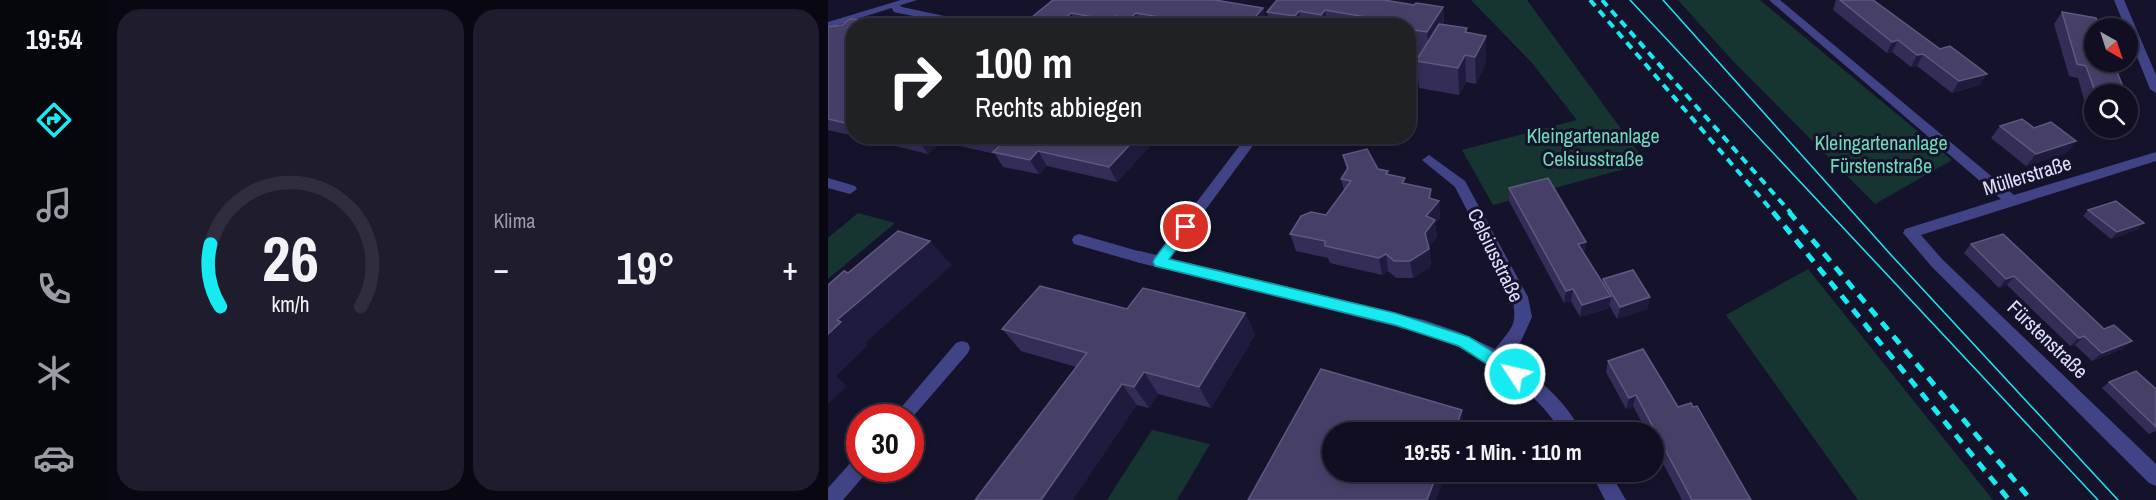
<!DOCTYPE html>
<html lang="de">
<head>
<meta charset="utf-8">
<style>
	body { margin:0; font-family:"Archivo Narrow",sans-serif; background:#1e1c2d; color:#f1f3f6; height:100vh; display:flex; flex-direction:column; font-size:22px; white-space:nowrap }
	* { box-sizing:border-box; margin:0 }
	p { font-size:20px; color:#9c9ca5 }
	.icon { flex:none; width:33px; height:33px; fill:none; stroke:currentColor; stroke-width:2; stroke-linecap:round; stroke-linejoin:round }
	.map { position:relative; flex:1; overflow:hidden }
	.panel { display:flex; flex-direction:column; gap:9px; padding:9px; background:#090812; width:720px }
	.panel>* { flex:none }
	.top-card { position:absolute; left:18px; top:18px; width:570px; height:126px; border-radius:24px; box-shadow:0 3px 9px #0003,0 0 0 2px #302e3e; background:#202124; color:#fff; overflow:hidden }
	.needle { width:39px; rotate:141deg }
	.buttons { position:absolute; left:1256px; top:18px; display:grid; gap:12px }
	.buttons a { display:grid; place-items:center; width:54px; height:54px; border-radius:50%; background:#100e20; box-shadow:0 3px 9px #0003,0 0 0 2px #302e3e; font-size:30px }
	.speed { position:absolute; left:18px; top:404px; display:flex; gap:12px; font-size:30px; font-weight:700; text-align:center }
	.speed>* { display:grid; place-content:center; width:78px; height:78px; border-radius:50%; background:#100e20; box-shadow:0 3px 9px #0003,0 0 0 2px #302e3e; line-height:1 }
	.speed .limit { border:9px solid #d22; background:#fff; color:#111 }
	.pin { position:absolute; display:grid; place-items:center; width:51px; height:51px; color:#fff; margin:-26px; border:3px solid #fff; border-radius:50%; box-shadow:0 2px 6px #0007 }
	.me { position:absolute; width:66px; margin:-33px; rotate:305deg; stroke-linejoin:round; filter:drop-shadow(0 0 4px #0008) }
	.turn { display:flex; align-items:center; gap:21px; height:126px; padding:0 30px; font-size:27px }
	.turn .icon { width:78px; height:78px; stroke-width:2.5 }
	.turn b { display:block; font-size:42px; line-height:51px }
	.big { font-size:45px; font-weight:700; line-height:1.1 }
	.panel .tile { flex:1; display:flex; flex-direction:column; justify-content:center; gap:9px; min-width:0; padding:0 21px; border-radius:24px; background:#1e1c2d }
	.panel .dial { align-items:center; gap:0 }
	.dial svg { height:156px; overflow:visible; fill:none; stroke:#302e3e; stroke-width:7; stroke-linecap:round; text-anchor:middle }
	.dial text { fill:#f1f3f6; stroke:none }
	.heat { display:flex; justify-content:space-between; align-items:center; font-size:33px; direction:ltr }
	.panel .tiles { flex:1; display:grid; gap:9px; grid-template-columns:repeat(2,1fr) }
	.trip { position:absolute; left:494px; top:422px; width:342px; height:60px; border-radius:30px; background:#100e20; box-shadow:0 3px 9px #0003,0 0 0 2px #302e3e; font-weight:700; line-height:60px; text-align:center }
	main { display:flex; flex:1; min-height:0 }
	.tabs { display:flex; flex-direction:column; width:108px; justify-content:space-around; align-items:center; background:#06060d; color:#9c9ca5 }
	.tabs .icon { width:42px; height:42px }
	.tabs .current { color:#17eaf1 }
	.tabs b { font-size:27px; color:#f1f3f6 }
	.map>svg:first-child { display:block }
	.green { fill:#163531 }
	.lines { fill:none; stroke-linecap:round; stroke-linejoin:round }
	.service { fill:#414387; fill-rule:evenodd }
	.minor { fill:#414387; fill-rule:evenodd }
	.tram { stroke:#17eaf1; stroke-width:1.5 }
	.rail-far1 { stroke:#17eaf1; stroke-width:4; stroke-dasharray:8 6; stroke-linecap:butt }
	.rail { stroke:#17eaf1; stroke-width:5; stroke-dasharray:10 8; stroke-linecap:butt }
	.wall { fill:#332d57 }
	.shaded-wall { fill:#1f1b3e }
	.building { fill:#464069; stroke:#5e5980; stroke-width:1.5 }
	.route { fill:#17eaf1; stroke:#0f989d; stroke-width:1.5 }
	.labels { text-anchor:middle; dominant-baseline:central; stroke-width:6; stroke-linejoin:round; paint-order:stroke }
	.park-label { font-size:20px; fill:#6edab7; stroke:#15132b }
	.street-label { font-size:20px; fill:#e0dffd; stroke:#15132b }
</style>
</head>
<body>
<main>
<nav class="tabs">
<b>19:54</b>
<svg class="icon current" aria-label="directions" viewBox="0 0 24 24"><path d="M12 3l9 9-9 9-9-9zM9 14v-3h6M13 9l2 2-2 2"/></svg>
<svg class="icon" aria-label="music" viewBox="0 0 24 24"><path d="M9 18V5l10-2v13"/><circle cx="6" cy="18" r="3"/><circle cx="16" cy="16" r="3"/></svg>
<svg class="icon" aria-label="phone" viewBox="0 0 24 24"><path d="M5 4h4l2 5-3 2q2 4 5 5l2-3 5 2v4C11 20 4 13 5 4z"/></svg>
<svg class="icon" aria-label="climate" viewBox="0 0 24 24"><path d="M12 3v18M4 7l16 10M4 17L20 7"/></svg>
<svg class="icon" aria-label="car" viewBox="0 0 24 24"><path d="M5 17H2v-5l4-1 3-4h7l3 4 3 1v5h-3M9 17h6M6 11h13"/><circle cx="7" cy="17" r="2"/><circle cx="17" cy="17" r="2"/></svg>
</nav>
<section class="panel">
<div class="tiles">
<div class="tile dial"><svg viewBox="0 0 100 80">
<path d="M14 69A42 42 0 1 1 86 69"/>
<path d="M14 69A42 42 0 0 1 9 37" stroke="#17eaf1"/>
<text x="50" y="56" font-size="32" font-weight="700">26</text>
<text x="50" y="72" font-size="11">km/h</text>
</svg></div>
<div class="tile"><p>Klima</p>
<div class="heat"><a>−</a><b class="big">19°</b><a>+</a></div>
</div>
</div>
</section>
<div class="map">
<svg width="1328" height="500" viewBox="0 0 1328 500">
	<rect width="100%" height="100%" fill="#15132b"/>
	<!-- green -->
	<g class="green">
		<path d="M643,0H699L818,163L665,205L634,150L749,120L704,63Z"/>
		<path d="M850,0H932L1124,160L1047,204L905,61Z"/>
		<path d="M30,213L67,223L0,279V238Z"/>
		<path d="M980,269L1165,500H1030L898,315Z"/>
		<path d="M324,430L382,444L349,500H279Z"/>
	</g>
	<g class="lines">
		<!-- service -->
		<g class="service">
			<path d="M67,2L74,7L163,26H137L70,13L66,12L62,5Z"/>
			<path d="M419,136H432L336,266H326L323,262L326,258Z"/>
			<path d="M251,234L317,253L320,257L317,261L312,263L246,244L244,240L246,236Z"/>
		</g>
		<!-- minor -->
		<g class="minor">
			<path d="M73,0H89L0,28V22Z"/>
			<path d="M941,0H952L1186,195L1328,152V161L1093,235L1114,259L1328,464V486L1321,483L1104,267L1075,233L1077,229L1173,199Z"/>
			<path d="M1286,0H1296L1328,75V93L1322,89Z"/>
			<path d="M601,155L637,181L700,297L704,317L693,341L680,358C708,376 739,401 753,432H734C698,379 642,346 582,330L312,263L307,261L304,257L307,253L312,251L596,320L631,332L667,349C684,327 690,326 684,297L627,187L594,160Z"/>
			<path d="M0,178L27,186L29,189L22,194L0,188Z"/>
			<path d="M134,341L140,343L142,348L140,353L82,420V417H65L128,343Z"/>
			<path d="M32,457V468H41L39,472L15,500H0V488L25,460Z"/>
			<path d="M762,471H781L798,500H777Z"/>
		</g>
		<!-- tram -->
		<g class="tram">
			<path d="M802,0L1270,500"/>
			<path d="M835,0L1064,256L1290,500"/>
		</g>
		<!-- rail-far1 -->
		<g class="rail-far1">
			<path d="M762,0L946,213"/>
			<path d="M774,0L963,213"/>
		</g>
		<!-- rail -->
		<g class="rail">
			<path d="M945,212L1181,500"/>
			<path d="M961,212L1203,500"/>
		</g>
	</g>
	<!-- wall -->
	<g class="wall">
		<path d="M225,0L435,8L438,22L435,26H193Z"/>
		<path d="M1008,0H1045L1152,85L1124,93L1089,66L1083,67L1064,52L1059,53L1005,10Z"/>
		<path d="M586,5L615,7L616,24L639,28V33L658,36V63L648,84L638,82L631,95L591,88L588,61L590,57L580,56V26H442L439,12Z"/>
		<path d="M1234,12L1292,82L1298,94H1266V112L1259,111L1250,78L1241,76L1226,24Z"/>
		<path d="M26,26V136L0,130V27Z"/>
		<path d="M1172,126L1206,128L1248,141L1238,153L1198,166L1163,138Z"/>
		<path d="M26,136H331L289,182L219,166L211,174L175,167L167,154L114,142L100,154Z"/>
		<path d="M515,155L550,169L560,171V174L604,199L611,201L612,218L607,224L609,237L601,247L603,266L585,278H568L560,271L554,275L502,263L500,258L468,251L462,234L498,215L516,190L513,179L519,171Z"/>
		<path d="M681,188L757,254L774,282L775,279L822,297L819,309L789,319L781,305V308L752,317L743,301L736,303L681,201Z"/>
		<path d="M1260,210L1310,229L1283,239L1255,216Z"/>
		<path d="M1143,244L1276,329L1304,341L1294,349L1264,361L1247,345L1242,346L1179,285L1171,288L1136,253Z"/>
		<path d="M299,309L417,313L427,335L383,408L330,394L321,408L309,405L248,367L193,351L174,329Z"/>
		<path d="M780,361L850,407L923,500H854L825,444V432H819L805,406L798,409L778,372Z"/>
		<path d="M1281,382L1328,389V431L1321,434L1274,388Z"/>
	</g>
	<!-- shaded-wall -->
	<g class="shaded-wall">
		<path d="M615,7L616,34L601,59L599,32Z"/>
		<path d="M435,8L438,22L435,26H419Z"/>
		<path d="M497,10L500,26H495L493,15Z"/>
		<path d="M471,11L474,26H469L467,16Z"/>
		<path d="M243,13L249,26H228Z"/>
		<path d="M308,13L313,26H304L301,19Z"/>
		<path d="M287,16L291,26H285L282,20Z"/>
		<path d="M658,36V63L648,84L647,57Z"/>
		<path d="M1070,40L1064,52L1059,53L1064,42Z"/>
		<path d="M1095,54L1089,66L1083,67L1089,55Z"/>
		<path d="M637,55L638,82L631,95L630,68Z"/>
		<path d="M1159,74L1152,85L1124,93L1131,81Z"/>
		<path d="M93,136H110L114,142L100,154L89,139Z"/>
		<path d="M310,136H331L289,182L281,167Z"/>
		<path d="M1248,141L1238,153L1198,166L1208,154Z"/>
		<path d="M210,151L219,166L211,174L202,160Z"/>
		<path d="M603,189L604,207L611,201L612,218L607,224L609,237L599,250L597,233L598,216Z"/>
		<path d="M1316,223L1310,229L1283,239L1289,232Z"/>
		<path d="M102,241L124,265L37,343L40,345L8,376L19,386L0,404V334L9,320Z"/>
		<path d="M758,242L757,254L750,244Z"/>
		<path d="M601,249L603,266L585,278L582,261Z"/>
		<path d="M558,254L560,271L554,275L551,258Z"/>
		<path d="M1186,276L1179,285L1171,288L1178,279Z"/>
		<path d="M745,289L743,301L736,303L738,291Z"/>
		<path d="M783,296L781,308L752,317L754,305Z"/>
		<path d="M822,297L819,309L789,319L792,307Z"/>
		<path d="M417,313L427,335L383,408L371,387Z"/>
		<path d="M1256,336L1247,345L1242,346L1251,338Z"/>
		<path d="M1304,341L1294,349L1264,361L1274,353Z"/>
		<path d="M316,372L330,394L321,408L306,387Z"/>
		<path d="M294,384L309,405L245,500H213Z"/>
		<path d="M808,395L805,406L798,409L801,398Z"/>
		<path d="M634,410L635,429L634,432H626Z"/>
		<path d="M610,471H619L608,500H599Z"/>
	</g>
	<!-- building -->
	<g class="building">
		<path d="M225,0H387L435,8L419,26H365L368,23L308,13L301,19L287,16L282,20L243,13L228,26H193Z"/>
		<path d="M449,0H556L586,5L588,3L615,7L599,32L580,29V26H558L546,24L550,19L497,10L493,15L471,11L467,16L439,12Z"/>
		<path d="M1012,0H1045L1112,49L1122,46L1159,74L1131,81L1095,54L1089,55L1070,40L1064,42Z"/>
		<path d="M1234,12L1268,18L1272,28H1266V62H1285L1298,94H1268L1258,66L1249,64Z"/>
		<path d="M22,19L92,25L26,26V125L0,119V27L14,25Z"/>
		<path d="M611,24L639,28L637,32L658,36L647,57L637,55L630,68L588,61Z"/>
		<path d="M1194,119L1206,128L1223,122L1248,141L1208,154L1172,126Z"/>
		<path d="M76,136H93L89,139Z"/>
		<path d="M144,136H310L281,167L210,151L202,160L165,152L175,143Z"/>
		<path d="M539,149L550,169L560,171L558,174L577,178L574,183L603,189L601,198L611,201L598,216L607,220L597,233L601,249L582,261H566L558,254L551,258L497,246V241L462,234L473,216L483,212L498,215L523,181L513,179L520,168L515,155Z"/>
		<path d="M720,178L758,242L750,244L783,296L754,305L745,289L738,291L681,188Z"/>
		<path d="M1288,201L1316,223L1289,232L1260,210Z"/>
		<path d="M70,231L102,241L9,320L13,322L0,334V285L16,271L20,273Z"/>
		<path d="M1175,234L1276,329L1286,325L1304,341L1274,353L1256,336L1251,338L1186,276L1178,279L1143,244Z"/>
		<path d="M805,270L822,297L792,307L775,279Z"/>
		<path d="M212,286L299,309L315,288L417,313L371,387L316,372L306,387L294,384L213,500H147L259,353L174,329Z"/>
		<path d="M815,349L850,407L863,403L865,407L869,406L923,500H864L808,395L801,398L780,361Z"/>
		<path d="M493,369L634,410L626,432H504V471H610L599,500H420Z"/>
		<path d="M1308,371L1328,389V427L1281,382Z"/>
	</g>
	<!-- route -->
	<path class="route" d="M358,222L365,227L341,259L567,313L641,337L693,369L695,374L693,379L687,381L682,379L631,346L567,325L327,266L325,262L327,258L354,223Z"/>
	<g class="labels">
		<!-- park labels -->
		<g class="park-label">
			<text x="765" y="135">Kleingartenanlage<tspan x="765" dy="23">Celsiusstraße</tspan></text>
			<text x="1053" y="142">Kleingartenanlage<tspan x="1053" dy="23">Fürstenstraße</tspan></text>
		</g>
		<!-- street labels -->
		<g class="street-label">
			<text transform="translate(1199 175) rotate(-17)">Müllerstraße</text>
			<text transform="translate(668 255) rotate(64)">Celsiusstraße</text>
			<text transform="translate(1220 339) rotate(44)">Fürstenstraße</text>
		</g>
	</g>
</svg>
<div class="buttons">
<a><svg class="needle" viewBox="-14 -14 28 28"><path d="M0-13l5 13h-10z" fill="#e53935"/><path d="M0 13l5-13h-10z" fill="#9c9ca5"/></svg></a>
<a><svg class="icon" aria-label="search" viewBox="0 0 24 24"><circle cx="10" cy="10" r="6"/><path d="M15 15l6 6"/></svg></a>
</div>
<div class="speed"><div class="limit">30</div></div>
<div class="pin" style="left:358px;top:227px;background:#d93025"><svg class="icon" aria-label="arrive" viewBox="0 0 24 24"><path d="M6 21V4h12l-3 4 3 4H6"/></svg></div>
<svg class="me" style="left:687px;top:374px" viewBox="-20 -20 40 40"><circle r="17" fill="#17eaf1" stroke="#fff" stroke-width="3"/><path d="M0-11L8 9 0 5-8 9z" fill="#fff"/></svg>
<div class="trip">19:55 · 1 Min. · 110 m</div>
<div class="top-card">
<div class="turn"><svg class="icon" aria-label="right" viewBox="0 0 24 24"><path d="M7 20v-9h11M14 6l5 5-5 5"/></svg><div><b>100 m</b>Rechts abbiegen</div></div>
</div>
</div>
</main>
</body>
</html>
